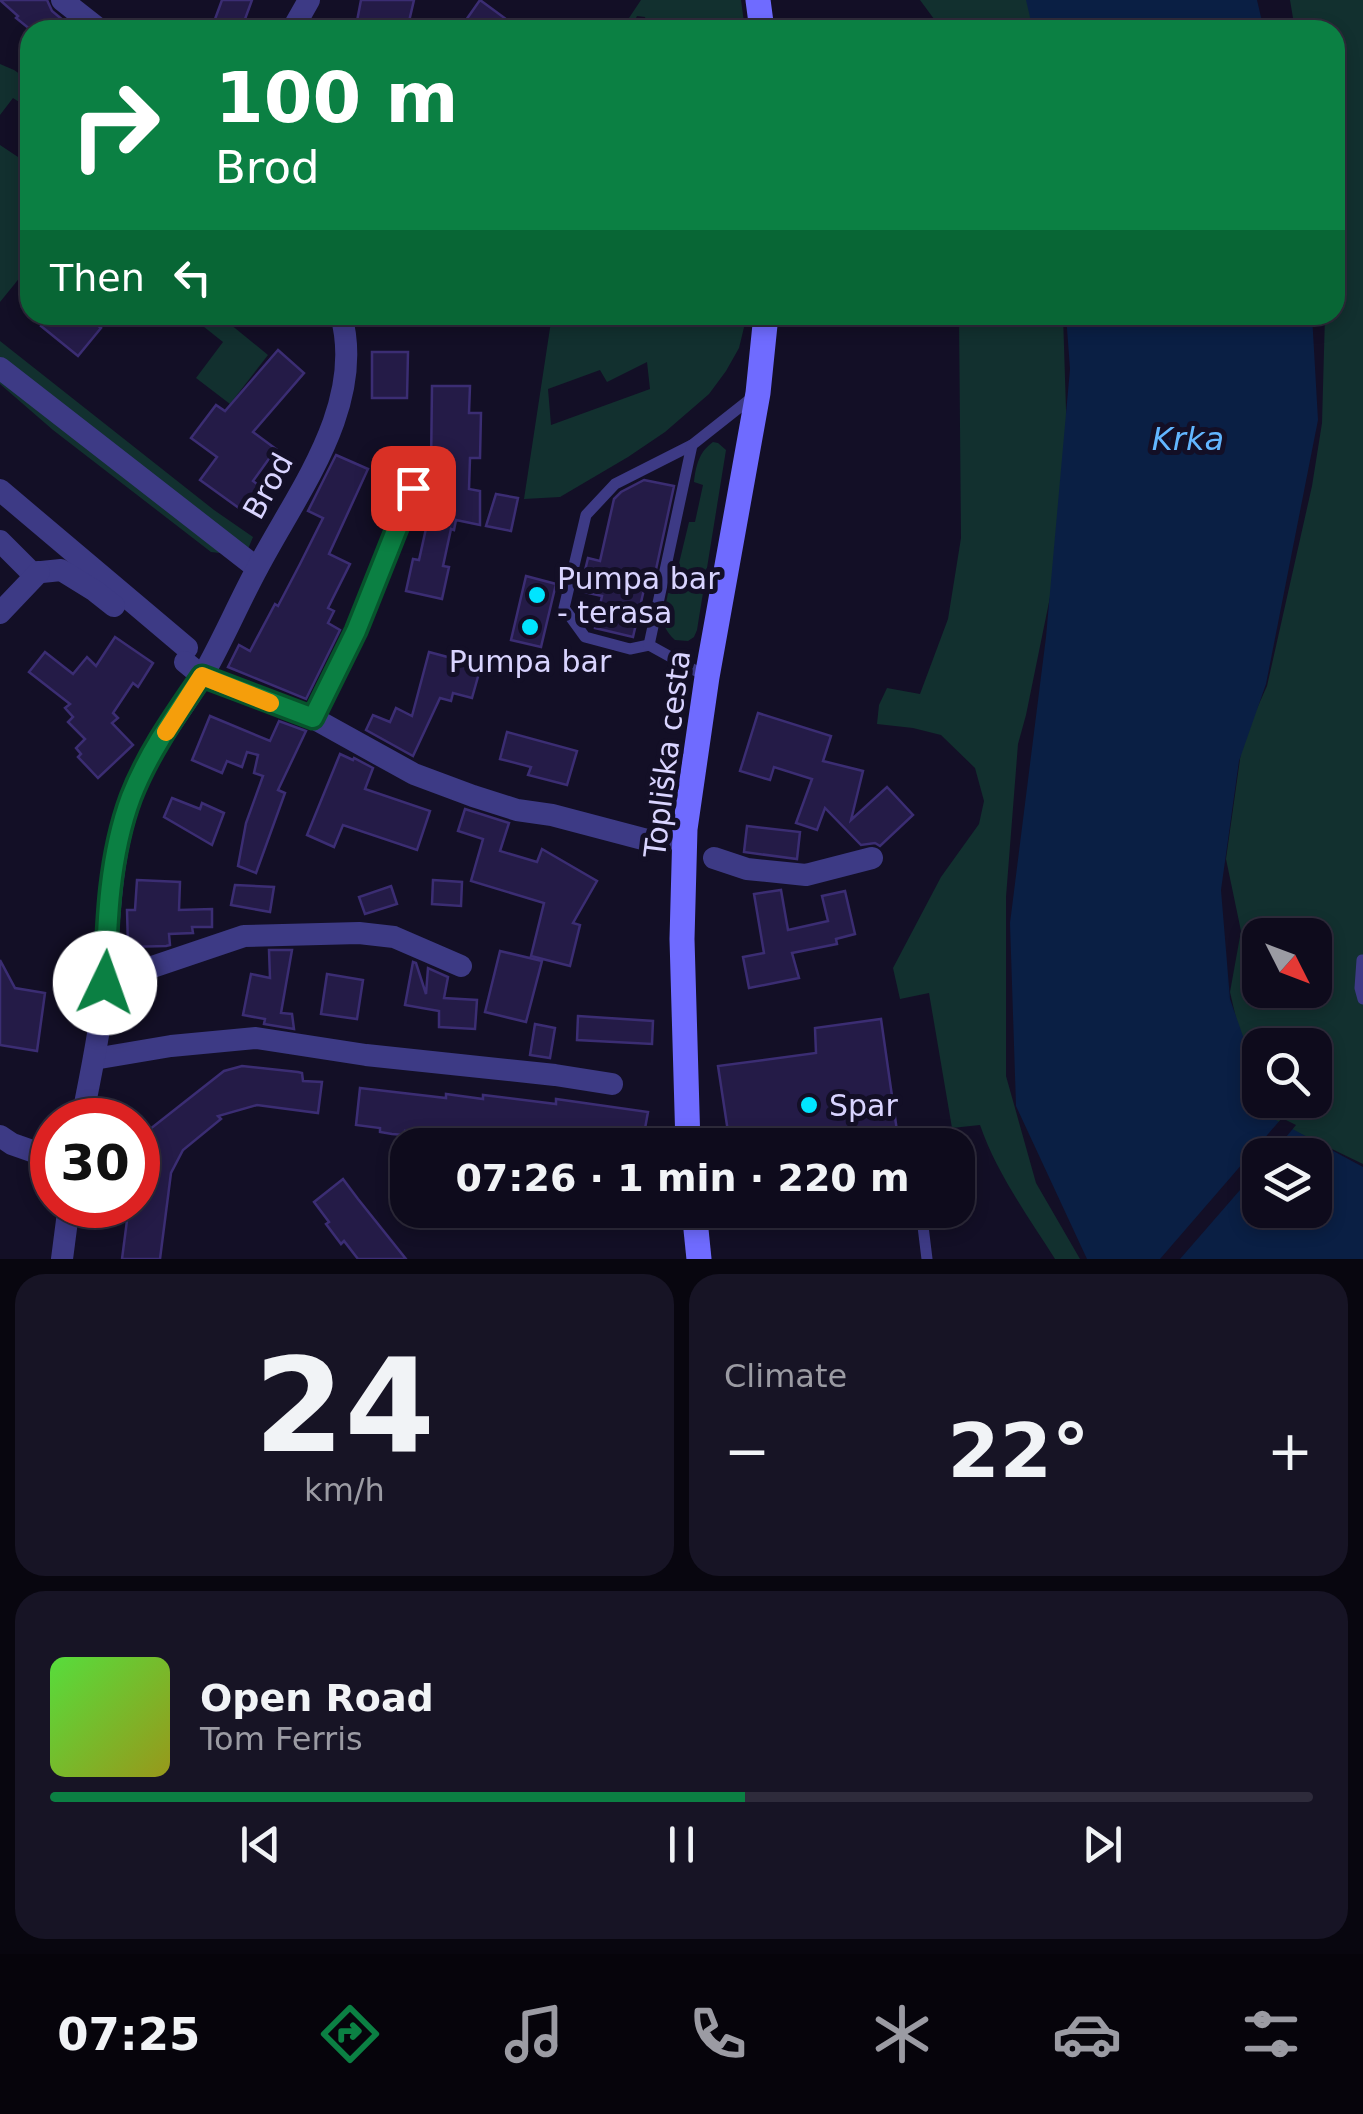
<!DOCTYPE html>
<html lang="en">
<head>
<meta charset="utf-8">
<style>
	body { margin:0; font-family:"DejaVu Sans",sans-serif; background:#171425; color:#f1f3f6; height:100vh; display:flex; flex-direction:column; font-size:38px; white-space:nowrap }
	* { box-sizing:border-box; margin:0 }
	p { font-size:32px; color:#9b9ba3 }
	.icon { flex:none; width:55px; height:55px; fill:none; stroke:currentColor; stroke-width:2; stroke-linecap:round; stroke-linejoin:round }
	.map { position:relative; height:1259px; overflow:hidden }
	.panel { display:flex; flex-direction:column; gap:15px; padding:15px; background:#08060f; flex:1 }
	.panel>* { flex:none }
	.banner { position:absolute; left:20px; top:20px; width:1325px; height:305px; border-radius:30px; box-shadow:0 5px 15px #0003,0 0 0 2px #2e2b3b; background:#0b8043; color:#fff; overflow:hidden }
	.needle { width:65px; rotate:132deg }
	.fabs { position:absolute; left:1242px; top:918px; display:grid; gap:20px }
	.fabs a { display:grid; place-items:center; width:90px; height:90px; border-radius:20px; background:#0e0b1c; box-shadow:0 5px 15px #0003,0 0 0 2px #2e2b3b; font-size:50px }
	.speed { position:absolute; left:30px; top:1098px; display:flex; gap:20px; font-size:50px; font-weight:700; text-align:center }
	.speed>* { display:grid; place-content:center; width:130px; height:130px; border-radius:50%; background:#0e0b1c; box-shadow:0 5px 15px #0003,0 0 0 2px #2e2b3b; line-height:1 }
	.speed .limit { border:15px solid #d22; background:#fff; color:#111 }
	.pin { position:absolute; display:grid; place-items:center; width:85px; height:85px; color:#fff; margin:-42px; border-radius:20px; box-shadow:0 5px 15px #0006 }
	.me { position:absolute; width:110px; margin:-55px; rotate:3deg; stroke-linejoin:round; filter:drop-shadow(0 0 8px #0008) }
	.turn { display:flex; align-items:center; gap:35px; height:210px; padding:0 30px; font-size:45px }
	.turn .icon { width:130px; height:130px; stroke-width:2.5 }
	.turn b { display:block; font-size:70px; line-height:85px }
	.then { display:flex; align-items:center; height:95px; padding:0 30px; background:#0003; gap:20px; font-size:38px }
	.big { font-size:75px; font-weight:700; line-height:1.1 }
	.panel .widget { flex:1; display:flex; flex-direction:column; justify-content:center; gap:15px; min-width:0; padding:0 35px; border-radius:30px; background:#171425 }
	.panel .dial { align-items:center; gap:0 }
	.dial b { font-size:130px; line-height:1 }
	.song { display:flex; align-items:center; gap:30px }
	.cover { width:120px; height:120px; border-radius:15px; background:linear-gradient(135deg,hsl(110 70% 55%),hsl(60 70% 35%)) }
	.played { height:10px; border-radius:5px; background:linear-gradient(90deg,#0b8043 55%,#2e2b3b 55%) }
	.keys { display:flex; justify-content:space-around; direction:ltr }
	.heat { display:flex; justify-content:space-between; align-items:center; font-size:55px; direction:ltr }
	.panel .tiles { flex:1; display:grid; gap:15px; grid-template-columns:1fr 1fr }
	.widget:last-child { grid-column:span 2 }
	.trip { position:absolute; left:390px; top:1128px; width:585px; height:100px; border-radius:30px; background:#0e0b1c; box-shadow:0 5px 15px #0003,0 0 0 2px #2e2b3b; font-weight:700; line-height:100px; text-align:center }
	.tabs { display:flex; height:160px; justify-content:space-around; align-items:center; background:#06040b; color:#9b9ba3 }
	.tabs .icon { width:70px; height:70px }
	.tabs .active { color:#0b8043 }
	.tabs b { font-size:45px; color:#f1f3f6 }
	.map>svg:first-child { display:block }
	.green { fill:#12302f; fill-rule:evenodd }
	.water { fill:#0a1f44; fill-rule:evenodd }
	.pier { fill:#130f26 }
	.building { fill:#241b47; stroke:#3b2d73; stroke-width:2.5 }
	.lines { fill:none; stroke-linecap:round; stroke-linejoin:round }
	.service { stroke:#3d3a85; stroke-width:11 }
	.minor { stroke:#3d3a85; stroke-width:22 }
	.secondary { stroke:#6f6bff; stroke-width:25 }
	.route-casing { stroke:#07532c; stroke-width:25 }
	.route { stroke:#0b8043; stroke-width:18 }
	.slow { stroke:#f59e0b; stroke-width:18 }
	.poi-dot { fill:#00e5ff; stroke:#130f26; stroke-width:4 }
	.labels { text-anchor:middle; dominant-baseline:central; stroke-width:10; stroke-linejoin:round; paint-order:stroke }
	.street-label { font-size:30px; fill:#d9d4ff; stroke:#130f26 }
	.poi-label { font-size:30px; fill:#d9d4ff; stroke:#130f26; text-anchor:start }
	.water-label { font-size:32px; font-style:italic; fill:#62b6ff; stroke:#130f26 }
</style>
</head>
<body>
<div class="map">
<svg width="1363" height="1259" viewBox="0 0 1363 1259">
	<rect width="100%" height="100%" fill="#130f26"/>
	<!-- green -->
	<g class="green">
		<path d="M641,0H741L745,30H647L645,17L637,16L630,30H621Z"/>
		<path d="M920,0H1031L1039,30H935L934,19Z"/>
		<path d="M1290,0H1363V1164L1274,1121L1263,1100H1315V1045H1260V1093L1247,1066L1230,992L1241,931L1226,859L1241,752L1254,715L1267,686L1312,486L1322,423L1325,315H1335V30H1295ZM1260,935H1315V990H1260Z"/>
		<path d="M0,64L14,70L30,81V109L13,98L0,115Z"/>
		<path d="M0,145L30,165V265L0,302Z"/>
		<path d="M189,315H219L268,355L230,404L196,378L223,342Z"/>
		<path d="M552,315H747L739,348L726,371L709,394L665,432L628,457L560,497L524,499ZM647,362L650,389L551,425L548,389L600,370L607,382Z"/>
		<path d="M959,315H1063L1069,504L1026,715L1018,744L1006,897V1076L1036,1183L1080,1259H1055C1028,1216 997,1174 980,1125L952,1128L929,993L900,999L893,968L941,877L979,824L984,801L975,768L941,735L913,728L877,724L879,705L887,688L920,694L948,619L961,538Z"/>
		<path d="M0,341L214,510L253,537L245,556L211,552L53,430L0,384Z"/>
		<path d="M713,442L718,443L726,450L697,630L694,637L688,641L675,640C657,622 664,616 668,593L678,594L679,585L674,584L689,522H695L703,485L694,482C696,465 699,452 713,442Z"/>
	</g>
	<!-- water -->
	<g class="water">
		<path d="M1026,0H1257L1264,30H1033Z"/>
		<path d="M1066,315H1312L1318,420L1266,684L1239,761L1221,890L1230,999L1260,1085V1100H1265L1272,1118L1363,1167V1259H1087L1016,1106L1010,923L1046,637L1070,369ZM1260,1155H1315V1210H1260Z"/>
	</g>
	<!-- pier -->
	<path class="pier" d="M1282,1118L1296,1125L1271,1155H1260V1167L1180,1259H1160Z"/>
	<!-- building -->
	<g class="building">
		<path d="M0,0H47L52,11L64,21L56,30H31L16,18L18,16Z"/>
		<path d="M222,0H252L241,30H211Z"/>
		<path d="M361,0H414L407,30H382L383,27L357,21Z"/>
		<path d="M480,0L521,30H459Z"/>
		<path d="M50,315H84L101,328L78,356L41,326Z"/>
		<path d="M278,350L304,373L253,432L276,449L253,481L261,487L243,511L200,480L217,457L191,438L216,405L225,411Z"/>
		<path d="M372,352H408L407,398H372Z"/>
		<path d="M432,386H470L469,413H481L480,458H470L469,489L480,491V525L456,520L454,530L451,529L443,566L449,567L442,599L406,591L413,559L419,560L427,524L421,523L431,469Z"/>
		<path d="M336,455L368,469L329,554L350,564L328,608L334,611L328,623L340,630L306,699L228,667L239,645L250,651L275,604L278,606L300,564L323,518L308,511Z"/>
		<path d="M644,480L674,486L655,574L648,572L633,637L595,628L602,596L580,591L588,558L600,561L614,499L621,492Z"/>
		<path d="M496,494L518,498L511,531L486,526Z"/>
		<path d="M526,576L556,584L541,647L511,640Z"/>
		<path d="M115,637L153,663L138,687L133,683L113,713L118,718L112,723L133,745L98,778L78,757L81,754L76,748L85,739L68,722L73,717L65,708L70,704L29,672L45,652L73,674L87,657L96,666Z"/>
		<path d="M429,652L481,666L472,698L453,693L451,701L440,698L413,756L366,730L373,715L390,722L396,708L412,716Z"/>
		<path d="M758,713L831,736L823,761L863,771L851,820L887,787L913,815L880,846L875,843L861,845L825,808L817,830L796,823L812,779L774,767L770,780L740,771Z"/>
		<path d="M210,716L270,741L279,721L306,731L278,790L285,793L256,873L238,866L246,823L263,776L254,773L258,755L247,752L242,767L227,761L222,773L192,760Z"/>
		<path d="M507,732L577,751L567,785L528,775L531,767L500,759Z"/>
		<path d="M340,754L353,760L354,758L373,768L365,789L430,811L417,850L343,825L334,847L307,835Z"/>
		<path d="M172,798L200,809L202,803L224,813L212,845L164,817Z"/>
		<path d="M465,809L509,823L500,851L537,862L542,849L597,881L573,923L580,925L570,966L531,956L544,903L471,881L483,839L458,831Z"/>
		<path d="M747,826L800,832L797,859L744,852Z"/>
		<path d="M137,880L180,882L179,910L212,909V927H192L193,933L169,934L170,945L166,946L128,947L127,910H135Z"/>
		<path d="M433,880L462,882L461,906L432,904Z"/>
		<path d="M235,885L274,887L270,912L231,905Z"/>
		<path d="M391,886L397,904L365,914L359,897Z"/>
		<path d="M781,890L788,930L828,921L822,896L845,891L855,934L836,939L837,944L792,953L799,978L749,988L743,957L764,953L754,894Z"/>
		<path d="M269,950H292L281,1013L292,1014L294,1029L264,1024L265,1019L243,1015L251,974L270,978Z"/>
		<path d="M500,951L542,961L526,1022L485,1012Z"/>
		<path d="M0,960L15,988L45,993L37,1051L0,1045Z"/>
		<path d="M413,962L416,963L426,994L428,968L448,977L444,998L477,1000L475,1029L439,1027V1011L405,1005Z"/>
		<path d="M327,974L363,980L357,1019L321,1014Z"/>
		<path d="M578,1016L653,1021L652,1044L577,1040Z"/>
		<path d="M881,1019L899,1145H730L718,1066L816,1053L815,1028Z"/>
		<path d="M535,1024L555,1028L550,1058L530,1055Z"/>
		<path d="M242,1066L298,1072L302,1073L303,1081L322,1082L318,1113L257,1105L218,1116L221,1119L183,1150L171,1173L160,1259H122L129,1205H138V1146L145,1133L224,1071Z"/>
		<path d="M360,1088L446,1098V1094L483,1099V1095L556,1104V1099L648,1112L642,1145H552L478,1135L477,1140L465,1139V1143L440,1139L441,1136L405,1131L404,1135L392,1134L380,1132V1128L356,1125Z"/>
		<path d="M343,1179L358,1199L406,1259H358L344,1241L341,1244L326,1224L329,1222L314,1202Z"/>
	</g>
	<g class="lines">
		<!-- service -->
		<g class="service">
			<path d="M649,645L630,649L585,637L564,608L586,515L615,484L692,445"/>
			<path d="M707,677L649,645L692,445L754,396"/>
			<path d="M1362,960L1360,988L1363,999"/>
			<path d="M921,1210L927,1259"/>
		</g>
		<!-- minor -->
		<g class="minor">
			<path d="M62,0L100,30"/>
			<path d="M292,30L309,0"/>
			<path d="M0,368L257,568"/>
			<path d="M0,490L187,648"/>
			<path d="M0,541L32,573L61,570L95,591L114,606"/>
			<path d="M0,613L39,572"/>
			<path d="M185,662L202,676L313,718L414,774L473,796L517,810L552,815L662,844"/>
			<path d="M313,718L356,631L413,487"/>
			<path d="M714,858L747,869L806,875L872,858"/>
			<path d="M105,983L244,936L359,933L394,937L461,966"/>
			<path d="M94,1059L171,1046L256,1038L366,1055L555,1075L612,1084"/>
			<path d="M82,1120C90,1075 101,1031 104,986C110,922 109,860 131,799C146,753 179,716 203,675C223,640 239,602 258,567C298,491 366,405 341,315"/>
			<path d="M0,1136L12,1144L52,1158"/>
			<path d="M62,1259L69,1205"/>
		</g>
		<!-- secondary -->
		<g class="secondary">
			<path d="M758,0L762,30"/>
			<path d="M688,1145L682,939L685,829L707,677L758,393L766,315"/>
			<path d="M694,1210L699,1259"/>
		</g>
	</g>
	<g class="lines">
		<defs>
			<path id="route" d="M105,983C107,921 109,856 131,797C148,753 176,714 202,676L313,718L356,631L413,488"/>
		</defs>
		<!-- route casing -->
		<use href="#route" class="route-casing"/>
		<!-- route -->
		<use href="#route" class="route"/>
		<!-- slow -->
		<path class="slow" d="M166,732L202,676L270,703"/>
	</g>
	<!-- markers -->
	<g class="poi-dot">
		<circle cx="537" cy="595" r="10"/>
		<circle cx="530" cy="627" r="10"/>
		<circle cx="809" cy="1105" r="10"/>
	</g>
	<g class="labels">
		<!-- street labels -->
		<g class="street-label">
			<text transform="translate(268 486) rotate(-61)">Brod</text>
			<text transform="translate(667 754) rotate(-83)">Topliška cesta</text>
		</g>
		<!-- poi labels -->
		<g class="poi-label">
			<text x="557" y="578">Pumpa bar<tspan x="557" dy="34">- terasa</tspan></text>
			<text x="530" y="661" text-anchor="middle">Pumpa bar</text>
			<text x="829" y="1105">Spar</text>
		</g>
		<!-- water labels -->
		<g class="water-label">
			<text x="1188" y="439">Krka</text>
		</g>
	</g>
</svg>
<div class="fabs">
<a><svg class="needle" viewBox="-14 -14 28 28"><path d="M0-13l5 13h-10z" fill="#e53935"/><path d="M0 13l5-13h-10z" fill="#9b9ba3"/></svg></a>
<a><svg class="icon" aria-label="search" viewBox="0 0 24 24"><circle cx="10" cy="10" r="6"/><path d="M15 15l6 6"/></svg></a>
<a><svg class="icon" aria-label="layers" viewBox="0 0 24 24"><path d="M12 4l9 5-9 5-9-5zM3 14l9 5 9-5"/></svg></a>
</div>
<div class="speed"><div class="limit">30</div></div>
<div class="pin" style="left:413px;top:488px;background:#d93025"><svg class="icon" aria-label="arrive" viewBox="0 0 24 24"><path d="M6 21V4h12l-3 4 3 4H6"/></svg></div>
<svg class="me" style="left:105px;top:983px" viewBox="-20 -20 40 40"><circle r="19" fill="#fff"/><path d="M0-13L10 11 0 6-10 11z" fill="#0b8043"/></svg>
<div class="trip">07:26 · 1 min · 220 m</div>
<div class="banner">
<div class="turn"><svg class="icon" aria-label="right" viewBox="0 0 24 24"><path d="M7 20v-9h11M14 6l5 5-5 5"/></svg><div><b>100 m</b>Brod</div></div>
<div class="then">Then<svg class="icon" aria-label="left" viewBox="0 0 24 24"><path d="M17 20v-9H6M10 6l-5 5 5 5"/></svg></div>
</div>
</div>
<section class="panel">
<div class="tiles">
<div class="widget dial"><b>24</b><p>km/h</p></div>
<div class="widget"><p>Climate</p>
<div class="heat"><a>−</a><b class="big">22°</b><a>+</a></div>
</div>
<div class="widget">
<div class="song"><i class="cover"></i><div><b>Open Road</b><p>Tom Ferris</p></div></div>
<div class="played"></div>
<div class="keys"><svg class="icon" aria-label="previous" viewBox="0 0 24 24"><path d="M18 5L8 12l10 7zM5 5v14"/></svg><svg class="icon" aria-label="pause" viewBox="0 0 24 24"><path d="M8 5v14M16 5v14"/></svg><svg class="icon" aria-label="next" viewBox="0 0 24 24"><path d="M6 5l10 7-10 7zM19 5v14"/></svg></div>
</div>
</div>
</section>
<nav class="tabs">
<b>07:25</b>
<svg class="icon active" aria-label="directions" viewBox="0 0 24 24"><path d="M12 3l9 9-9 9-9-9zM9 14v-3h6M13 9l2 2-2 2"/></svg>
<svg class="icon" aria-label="music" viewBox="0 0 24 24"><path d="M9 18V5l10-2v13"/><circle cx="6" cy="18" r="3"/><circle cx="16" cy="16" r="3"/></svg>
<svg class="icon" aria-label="phone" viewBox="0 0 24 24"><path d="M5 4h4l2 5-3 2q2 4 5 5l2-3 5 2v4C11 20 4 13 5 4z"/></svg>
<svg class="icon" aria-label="climate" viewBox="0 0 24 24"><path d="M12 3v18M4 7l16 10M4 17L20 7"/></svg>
<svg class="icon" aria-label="car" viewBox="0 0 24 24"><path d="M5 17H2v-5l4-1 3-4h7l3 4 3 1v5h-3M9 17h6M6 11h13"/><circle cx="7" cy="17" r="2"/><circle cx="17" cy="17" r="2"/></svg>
<svg class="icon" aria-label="filters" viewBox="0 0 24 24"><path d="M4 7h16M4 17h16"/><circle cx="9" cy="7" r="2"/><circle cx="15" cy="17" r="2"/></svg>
</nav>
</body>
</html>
